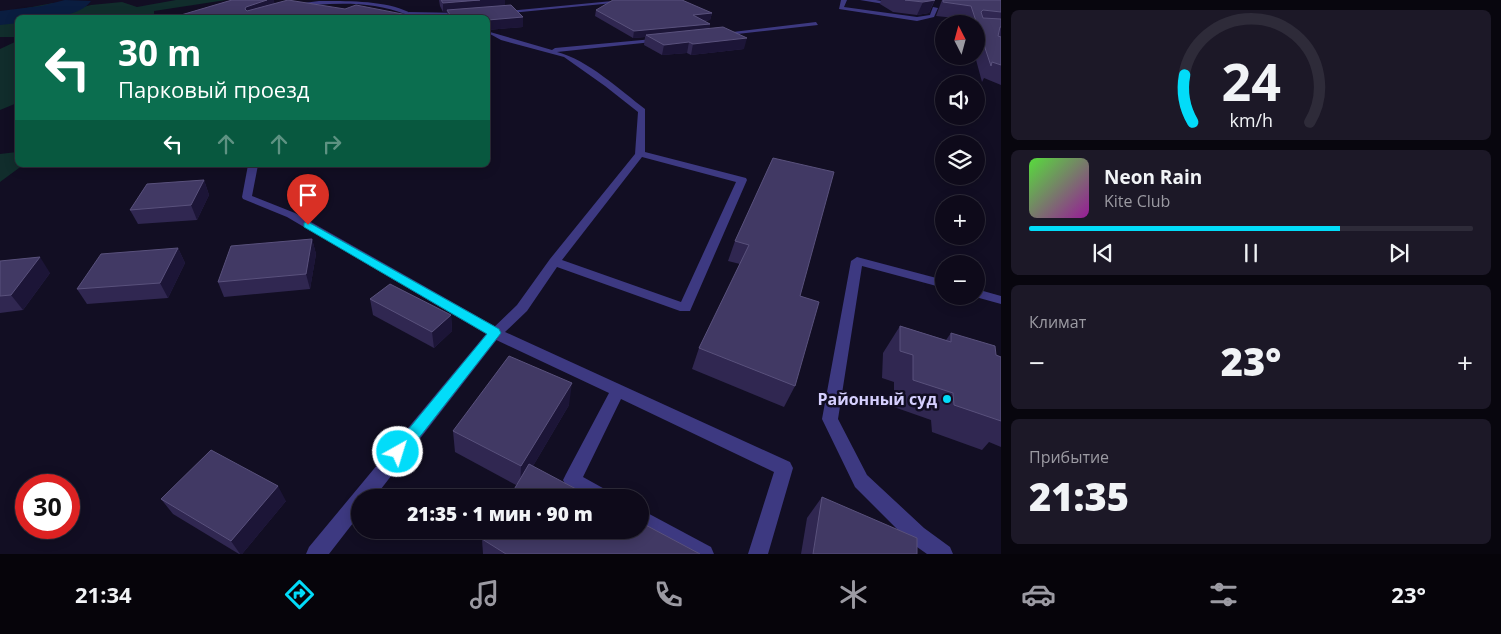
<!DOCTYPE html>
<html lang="ru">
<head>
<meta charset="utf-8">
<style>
	body { margin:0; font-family:"Open Sans",sans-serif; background:#1c1827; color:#f1f3f6; height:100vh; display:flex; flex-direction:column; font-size:19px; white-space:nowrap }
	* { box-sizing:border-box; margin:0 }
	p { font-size:16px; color:#9b9aa2 }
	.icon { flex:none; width:28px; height:28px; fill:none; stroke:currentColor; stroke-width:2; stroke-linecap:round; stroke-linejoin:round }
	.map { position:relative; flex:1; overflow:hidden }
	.sheet { display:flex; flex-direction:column; gap:10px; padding:10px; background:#08060e; width:500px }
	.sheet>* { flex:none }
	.hud { position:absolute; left:15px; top:15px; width:475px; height:152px; border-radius:8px; box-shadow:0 2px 12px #0003,0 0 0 1px #2e2b39; background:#0b6e4f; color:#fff; overflow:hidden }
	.needle { width:32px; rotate:354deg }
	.buttons { position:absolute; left:935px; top:15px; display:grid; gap:10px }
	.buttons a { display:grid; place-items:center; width:50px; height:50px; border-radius:50%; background:#0e0a1a; box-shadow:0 2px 12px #0003,0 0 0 1px #2e2b39; font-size:25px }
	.speed { position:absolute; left:15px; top:474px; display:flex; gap:10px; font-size:25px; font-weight:700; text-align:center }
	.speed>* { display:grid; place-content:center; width:65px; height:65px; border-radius:50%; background:#0e0a1a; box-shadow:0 2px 12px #0003,0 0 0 1px #2e2b39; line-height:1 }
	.speed .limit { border:8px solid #d22; background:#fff; color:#111 }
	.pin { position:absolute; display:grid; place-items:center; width:42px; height:42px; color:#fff; margin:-51px -21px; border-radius:50% 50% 50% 0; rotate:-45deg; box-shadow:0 0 5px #0007 }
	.pin .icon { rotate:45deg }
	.me { position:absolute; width:55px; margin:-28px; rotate:39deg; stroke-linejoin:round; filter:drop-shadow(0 0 4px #0008) }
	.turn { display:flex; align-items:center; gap:18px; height:105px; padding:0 20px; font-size:22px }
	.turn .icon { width:65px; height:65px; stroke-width:2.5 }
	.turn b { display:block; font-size:35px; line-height:42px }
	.lanes { display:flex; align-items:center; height:48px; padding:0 20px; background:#0003; justify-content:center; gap:25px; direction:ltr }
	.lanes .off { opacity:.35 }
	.big { font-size:38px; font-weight:800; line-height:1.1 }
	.sheet .widget { flex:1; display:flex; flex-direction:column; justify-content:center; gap:8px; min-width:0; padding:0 18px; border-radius:8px; background:#1c1827 }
	.sheet .dial { align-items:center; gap:0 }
	.dial svg { height:130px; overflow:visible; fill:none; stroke:#2e2b39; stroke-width:7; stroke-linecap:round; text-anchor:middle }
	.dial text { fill:#f1f3f6; stroke:none }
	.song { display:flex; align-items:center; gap:15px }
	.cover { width:60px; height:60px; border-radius:8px; background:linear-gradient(135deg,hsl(110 70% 55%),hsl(300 70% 35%)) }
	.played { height:5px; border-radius:2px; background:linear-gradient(90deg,#02dcf9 70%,#2e2b39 70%) }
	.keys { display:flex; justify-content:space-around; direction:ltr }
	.heat { display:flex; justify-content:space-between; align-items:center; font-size:28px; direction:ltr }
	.trip { position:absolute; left:351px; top:489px; width:298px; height:50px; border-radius:25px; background:#0e0a1a; box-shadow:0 2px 12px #0003,0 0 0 1px #2e2b39; font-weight:800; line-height:50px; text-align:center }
	.tab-bar { display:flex; height:80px; justify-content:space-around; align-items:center; background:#06040a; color:#9b9aa2 }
	.tab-bar .icon { width:35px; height:35px }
	.tab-bar .selected { color:#02dcf9 }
	.tab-bar b { font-size:22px; color:#f1f3f6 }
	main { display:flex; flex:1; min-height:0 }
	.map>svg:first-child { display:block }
	.green { fill:#112d2c }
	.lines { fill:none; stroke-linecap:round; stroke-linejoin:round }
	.river { fill:#0a1d40; fill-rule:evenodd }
	.service { fill:#3d3981; fill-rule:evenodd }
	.minor { fill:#3d3981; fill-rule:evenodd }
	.wall { fill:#302751 }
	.shaded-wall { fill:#1c1537 }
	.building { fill:#413964; stroke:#59517c }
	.route { fill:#02dcf9; stroke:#018fa2 }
	.poi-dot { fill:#02dcf9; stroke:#120e23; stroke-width:2 }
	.labels { text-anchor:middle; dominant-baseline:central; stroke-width:5; stroke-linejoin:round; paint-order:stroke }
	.near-poi-label { font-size:16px; font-weight:bold; fill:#d6d0ff; stroke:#120e23; text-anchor:end }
</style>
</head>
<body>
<main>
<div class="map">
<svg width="1001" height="554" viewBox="0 0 1001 554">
	<rect width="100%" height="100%" fill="#120e23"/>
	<!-- green -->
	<g class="green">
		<path d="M176,0H226L154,11V17L18,18L17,37H0V20L59,13L91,5L122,2L137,7Z"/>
		<path d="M53,3L59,4C42,14 20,14 0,16V13Z"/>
		<path d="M17,41V103L0,110V49Z"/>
		<path d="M17,152L18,165H23L0,182V154Z"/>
	</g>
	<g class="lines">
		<!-- river -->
		<path class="river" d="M65,0L91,1C77,20 38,18 18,18V23L0,25V11L41,6Z"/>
		<!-- service -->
		<g class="service">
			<path d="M623,0H644L501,14L498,12Z"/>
			<path d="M841,0H847L844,7L917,17L930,15L933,7L938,8L934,17L917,21L839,9Z"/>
			<path d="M860,0H876L899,4L896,6Z"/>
			<path d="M409,12L464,13L467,15L445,18L407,15Z"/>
			<path d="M816,22L818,25L719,36L716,34Z"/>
			<path d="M490,32L552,50L555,48L664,38L662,41L557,52C588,60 620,90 645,109V152L746,178L747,180L690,311H680L557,267L527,311L505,332L790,462L793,468L768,554H748L774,472L621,399L583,477L610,492L613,498C596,498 572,499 563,480L566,474L609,393L490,337L488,333L517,305L550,259L635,154L638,112L605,86L564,57L501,40L490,34ZM642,157L736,182L681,302L562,260Z"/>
			<path d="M857,257L944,280V288L862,266L838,419L867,475L924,528L950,547L953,554H927L910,542L855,487L822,419L851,261Z"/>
			<path d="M976,289L1001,296V304L972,296H976Z"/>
			<path d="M640,509L711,547L714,554H685L640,528Z"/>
		</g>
		<!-- minor -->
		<g class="minor">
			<path d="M319,1C346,1 389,0 412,14L406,18H399L405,14C371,0 328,3 292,7L289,5Z"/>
			<path d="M248,165H258L252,196L295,213L500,329L502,333L374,498H360V514L329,554H306L309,547L486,334L287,217L243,199L242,197Z"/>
		</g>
	</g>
	<!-- wall -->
	<g class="wall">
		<path d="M232,0H274V3L345,9L423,18H182L181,15Z"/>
		<path d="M439,0H505V5L523,17V27L488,30V18H448L447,12H443L440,6Z"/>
		<path d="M881,0H935L929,13L917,15L893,12L880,4Z"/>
		<path d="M942,0H1001V85L984,78L982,82L975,56H976V24H966L965,19L936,16Z"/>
		<path d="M596,10L712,13L710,20L705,21L710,24L709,28L744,49L691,55L687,53L662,55L644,45L645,37L633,38L595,16Z"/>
		<path d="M773,158L795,386L784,407L692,369L699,348L740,264L728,261L735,241Z"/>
		<path d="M204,180L209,195L197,220L138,224L130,210Z"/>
		<path d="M312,239L316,254L310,289L224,297L218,282Z"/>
		<path d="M178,248L185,263L168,298L87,304L77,289Z"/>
		<path d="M0,261L50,273L23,310L0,313Z"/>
		<path d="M370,299L451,315L452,331L434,348L373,315Z"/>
		<path d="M900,326L946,340L951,333L996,355L1001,357V447L989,442L982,450L932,432L931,420L894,407V382L882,378L883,353Z"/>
		<path d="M569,405L533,466L516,485L455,452L453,431Z"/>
		<path d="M822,497L917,554H801L807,518Z"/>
		<path d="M161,499L286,501L242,554H239L173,514Z"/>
		<path d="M482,539L700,554H483Z"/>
	</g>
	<!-- shaded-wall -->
	<g class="shaded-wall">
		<path d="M267,0H274L275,7L248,16L245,9L246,7Z"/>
		<path d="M480,0H505V7L447,10V12H443V3Z"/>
		<path d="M934,1L929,13L917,15L923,2Z"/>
		<path d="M712,13L710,20L692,22L693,15Z"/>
		<path d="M523,17V27L488,30V20Z"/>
		<path d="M710,24L709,31L646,35L645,37L633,38L634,31Z"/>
		<path d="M747,38L744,49L691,55L693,44Z"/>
		<path d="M689,42L687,53L662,55L664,45Z"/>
		<path d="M204,180L209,195L197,220L191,205Z"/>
		<path d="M312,239L316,254L310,289L306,274Z"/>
		<path d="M178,248L185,263L168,298L160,283Z"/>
		<path d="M40,257L50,273L23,310L11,295Z"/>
		<path d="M451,315L452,331L434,348L432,332Z"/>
		<path d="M572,383L569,405L520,488L521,466Z"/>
		<path d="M278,486L286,501L242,554H240L231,541Z"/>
	</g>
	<!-- building -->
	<g class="building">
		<path d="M232,0H267L246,7L245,9L247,11L288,0L345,9L356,5L423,18H194L181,15Z"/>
		<path d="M441,0H480L443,3Z"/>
		<path d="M613,0H682L712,13L693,15L710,24L634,31L596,10Z"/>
		<path d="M905,0H935L923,2Z"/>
		<path d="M943,0H1001V12L983,10L981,12L983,18L1001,19V27H1000L998,36L1001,37V65L992,62L991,66L971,6L943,2Z"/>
		<path d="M511,5L523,17L488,20V18H452L447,10Z"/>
		<path d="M723,27L747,38L693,44L689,42L664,45L646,35Z"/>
		<path d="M773,158L834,172L800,296L819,302L795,386L699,348L749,245L735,241Z"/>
		<path d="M204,180L191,205L130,210L147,184Z"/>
		<path d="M312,239L306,274L218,282L231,246Z"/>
		<path d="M178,248L160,283L77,289L101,254Z"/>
		<path d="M40,257L11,295L0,296V261Z"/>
		<path d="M390,284L451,315L432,332L370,299Z"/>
		<path d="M900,326L951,342V333L995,346L996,355L1001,357V421L954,405L953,393L913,380V355L900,351Z"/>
		<path d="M509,356L572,383L521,466L453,431Z"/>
		<path d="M211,450L278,486L231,541L161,499Z"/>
		<path d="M529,464L593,498H509Z"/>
		<path d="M822,497L917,538V554H813Z"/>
		<path d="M640,522L700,554H506L482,539L488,530H640Z"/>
	</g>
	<!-- route -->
	<path class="route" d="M308,222L499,329L501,333L404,457L398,459L393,457L390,452L393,448L487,334L304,227V223Z"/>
	<!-- markers -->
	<circle class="poi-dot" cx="947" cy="399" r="5"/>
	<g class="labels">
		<!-- near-poi labels -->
		<g class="near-poi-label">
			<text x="937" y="399">Районный суд</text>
		</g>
	</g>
</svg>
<div class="buttons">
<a><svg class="needle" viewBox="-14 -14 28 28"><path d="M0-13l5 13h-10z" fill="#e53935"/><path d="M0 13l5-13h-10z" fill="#9b9aa2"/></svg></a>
<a><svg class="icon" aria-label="sound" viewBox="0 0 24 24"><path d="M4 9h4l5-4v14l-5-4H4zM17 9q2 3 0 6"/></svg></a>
<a><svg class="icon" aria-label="layers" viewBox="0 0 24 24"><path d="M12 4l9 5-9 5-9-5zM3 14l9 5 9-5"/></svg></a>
<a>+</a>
<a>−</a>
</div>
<div class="speed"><div class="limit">30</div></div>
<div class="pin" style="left:308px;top:225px;background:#d93025"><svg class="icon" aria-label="arrive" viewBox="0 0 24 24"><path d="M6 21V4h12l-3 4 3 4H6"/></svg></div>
<svg class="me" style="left:398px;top:452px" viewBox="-20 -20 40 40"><circle r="17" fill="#02dcf9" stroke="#fff" stroke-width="3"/><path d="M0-11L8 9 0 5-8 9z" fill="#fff"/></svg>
<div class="trip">21:35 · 1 мин · 90 m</div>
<div class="hud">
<div class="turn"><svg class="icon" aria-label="left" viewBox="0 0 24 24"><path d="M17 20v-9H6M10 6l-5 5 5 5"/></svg><div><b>30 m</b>Парковый проезд</div></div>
<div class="lanes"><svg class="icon" aria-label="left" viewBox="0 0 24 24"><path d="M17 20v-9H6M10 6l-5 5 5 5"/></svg><svg class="icon off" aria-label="ahead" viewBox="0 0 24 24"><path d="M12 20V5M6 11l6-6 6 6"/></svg><svg class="icon off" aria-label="ahead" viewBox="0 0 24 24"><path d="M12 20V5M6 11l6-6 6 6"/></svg><svg class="icon off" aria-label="right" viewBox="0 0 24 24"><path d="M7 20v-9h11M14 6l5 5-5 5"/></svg></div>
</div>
</div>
<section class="sheet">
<div class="widget dial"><svg viewBox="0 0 100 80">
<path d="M14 69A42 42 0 1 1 86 69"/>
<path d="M14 69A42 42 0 0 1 9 40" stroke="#02dcf9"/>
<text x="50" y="56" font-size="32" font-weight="700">24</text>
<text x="50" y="72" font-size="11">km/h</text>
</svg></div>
<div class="widget">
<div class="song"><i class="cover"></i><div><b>Neon Rain</b><p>Kite Club</p></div></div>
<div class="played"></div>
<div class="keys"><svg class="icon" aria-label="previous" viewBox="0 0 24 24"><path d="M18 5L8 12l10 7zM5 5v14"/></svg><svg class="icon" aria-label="pause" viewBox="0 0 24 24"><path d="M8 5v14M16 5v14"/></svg><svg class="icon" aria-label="next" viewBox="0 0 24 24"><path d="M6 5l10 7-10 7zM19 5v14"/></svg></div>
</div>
<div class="widget"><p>Климат</p>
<div class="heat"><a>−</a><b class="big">23°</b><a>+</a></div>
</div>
<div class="widget"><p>Прибытие</p><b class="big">21:35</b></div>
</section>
</main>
<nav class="tab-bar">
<b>21:34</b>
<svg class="icon selected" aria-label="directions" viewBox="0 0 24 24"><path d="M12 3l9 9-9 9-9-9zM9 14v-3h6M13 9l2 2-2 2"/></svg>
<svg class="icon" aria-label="music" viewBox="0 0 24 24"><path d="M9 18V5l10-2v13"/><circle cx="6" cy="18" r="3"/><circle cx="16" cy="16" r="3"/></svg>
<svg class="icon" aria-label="phone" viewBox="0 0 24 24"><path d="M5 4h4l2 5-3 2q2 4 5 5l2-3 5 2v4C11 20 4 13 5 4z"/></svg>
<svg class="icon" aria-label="climate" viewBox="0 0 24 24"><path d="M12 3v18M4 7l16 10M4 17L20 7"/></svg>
<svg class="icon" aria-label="car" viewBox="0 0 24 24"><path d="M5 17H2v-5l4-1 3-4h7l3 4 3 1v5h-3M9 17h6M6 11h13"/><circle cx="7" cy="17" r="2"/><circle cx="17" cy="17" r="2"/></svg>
<svg class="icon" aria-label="filters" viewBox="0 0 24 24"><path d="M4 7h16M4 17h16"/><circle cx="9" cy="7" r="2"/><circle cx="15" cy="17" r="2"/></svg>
<b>23°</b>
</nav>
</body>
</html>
